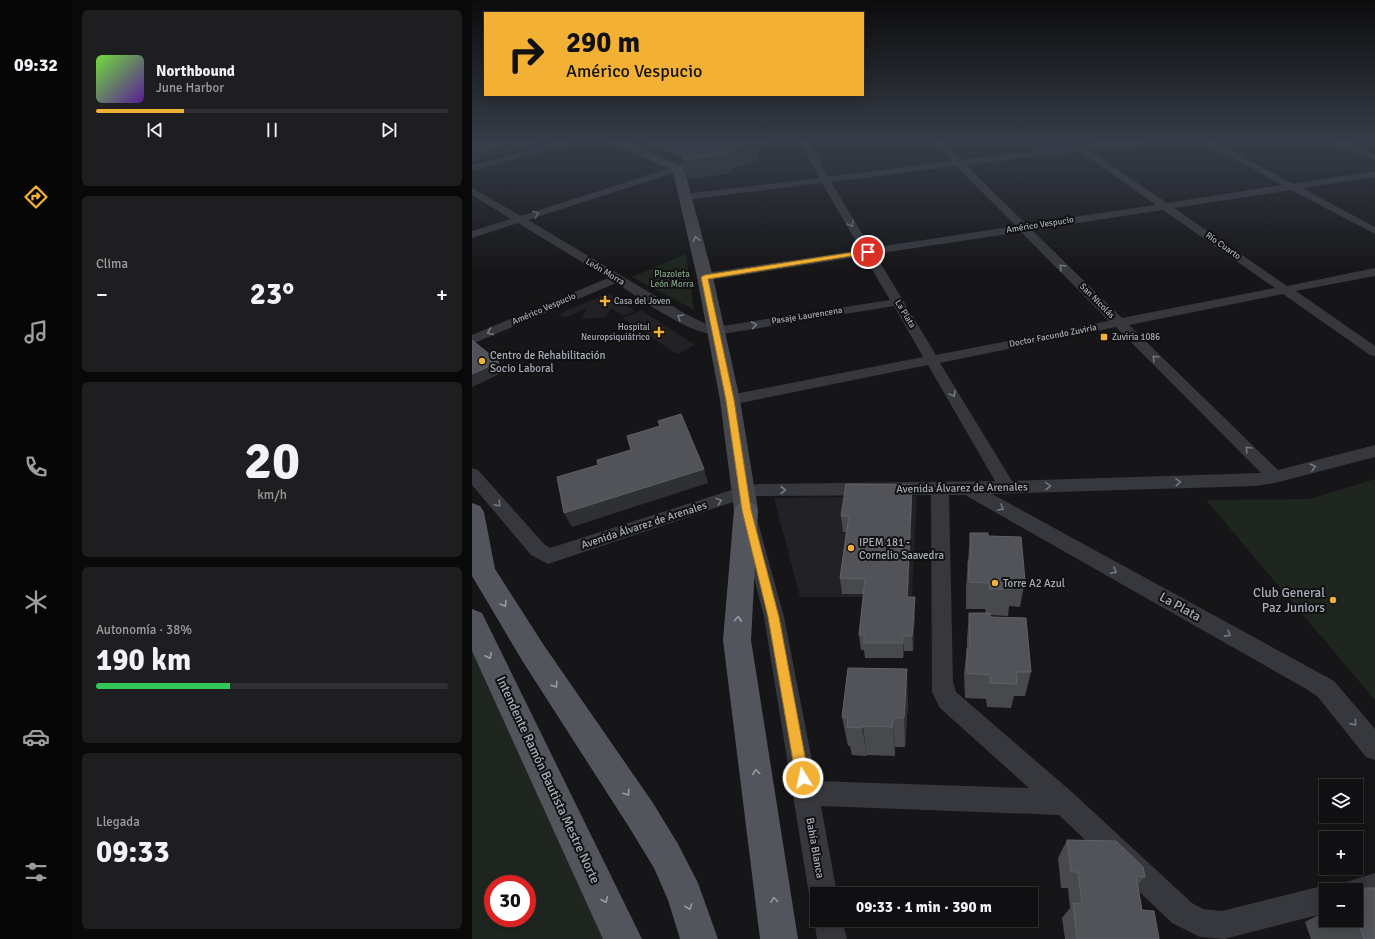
<!DOCTYPE html>
<html lang="es">
<head>
<meta charset="utf-8">
<style>
	body { margin:0; font-family:Signika,sans-serif; background:#1e1e20; color:#f1f3f6; height:100vh; display:flex; flex-direction:column; font-size:15px; white-space:nowrap }
	* { box-sizing:border-box; margin:0 }
	p { font-size:13px; color:#9c9d9f }
	.icon { flex:none; width:22px; height:22px; fill:none; stroke:currentColor; stroke-width:2; stroke-linecap:round; stroke-linejoin:round }
	.map { position:relative; flex:1; overflow:hidden }
	.sheet { display:flex; flex-direction:column; gap:10px; padding:10px; background:#09090a; width:400px }
	.sheet>* { flex:none }
	.top-card { position:absolute; left:12px; top:12px; width:380px; height:84px; border-radius:0px; box-shadow:0 2px 10px #0003,0 0 0 1px #303032; background:#f2b134; color:#111; overflow:hidden }
	.fabs { position:absolute; left:847px; top:779px; display:grid; gap:8px }
	.fabs a { display:grid; place-items:center; width:44px; height:44px; border-radius:0px; background:#101012; box-shadow:0 2px 10px #0003,0 0 0 1px #303032; font-size:20px }
	.speed { position:absolute; left:12px; top:875px; display:flex; gap:8px; font-size:20px; font-weight:700; text-align:center }
	.speed>* { display:grid; place-content:center; width:52px; height:52px; border-radius:50%; background:#101012; box-shadow:0 2px 10px #0003,0 0 0 1px #303032; line-height:1 }
	.speed .limit { border:6px solid #d22; background:#fff; color:#111 }
	.pin { position:absolute; display:grid; place-items:center; width:34px; height:34px; color:#fff; margin:-17px; border:2px solid #fff; border-radius:50%; box-shadow:0 1px 4px #0007 }
	.me { position:absolute; width:44px; margin:-22px; rotate:350deg; stroke-linejoin:round; filter:drop-shadow(0 0 3px #0008) }
	.turn { display:flex; align-items:center; gap:14px; height:84px; padding:0 16px; font-size:18px }
	.turn .icon { width:52px; height:52px; stroke-width:2.5 }
	.turn b { display:block; font-size:28px; line-height:34px }
	.big { font-size:30px; font-weight:800; line-height:1.1 }
	.sheet .widget { flex:1; display:flex; flex-direction:column; justify-content:center; gap:6px; min-width:0; padding:0 14px; border-radius:6px; background:#1e1e20 }
	.sheet .dial { align-items:center; gap:0 }
	.dial b { font-size:52px; line-height:1 }
	.song { display:flex; align-items:center; gap:12px }
	.cover { width:48px; height:48px; border-radius:6px; background:linear-gradient(135deg,hsl(100 70% 55%),hsl(270 70% 35%)) }
	.played { height:4px; border-radius:2px; background:linear-gradient(90deg,#f2b134 25%,#303032 25%) }
	.keys { display:flex; justify-content:space-around; direction:ltr }
	.heat { display:flex; justify-content:space-between; align-items:center; font-size:22px; direction:ltr }
	.charge { height:6px; border-radius:3px; background:linear-gradient(90deg,#34c759 38%,#303032 0) }
	.trip { position:absolute; left:338px; top:887px; width:228px; height:40px; border-radius:0px; background:#101012; box-shadow:0 2px 10px #0003,0 0 0 1px #303032; font-weight:800; line-height:40px; text-align:center }
	main { display:flex; flex:1; min-height:0 }
	.tab-bar { display:flex; flex-direction:column; width:72px; justify-content:space-around; align-items:center; background:#060607; color:#9c9d9f }
	.tab-bar .icon { width:28px; height:28px }
	.tab-bar .current { color:#f2b134 }
	.tab-bar b { font-size:18px; color:#f1f3f6 }
	.map>svg:first-child { display:block }
	.built { fill:#222225 }
	.green { fill:#1e261f; fill-rule:evenodd }
	.lines { fill:none; stroke-linecap:round; stroke-linejoin:round }
	.street { fill:#37383d; fill-rule:evenodd }
	.secondary { fill:#45474d; fill-rule:evenodd }
	.primary { fill:#53555c; fill-rule:evenodd }
	.wall { fill:#47494d }
	.shaded-wall { fill:#2f3033 }
	.building { fill:#525359; stroke:#5f6168 }
	.oneway { stroke:#757881 }
	.oneway2 { stroke:#858993 }
	.oneway3 { stroke:#979ba6 }
	.route { fill:#f2b134; stroke:#9d7322 }
	.poi-dot { fill:#f2b134; stroke:#111113; stroke-width:1.5 }
	.labels { text-anchor:middle; dominant-baseline:central; stroke-width:4; stroke-linejoin:round; paint-order:stroke }
	.far-street-label { font-size:9px; fill:#a8adb8; stroke:#111113 }
	.far-park-label { font-size:9px; fill:#7fa381; stroke:#111113 }
	.far-poi-label { font-size:9px; fill:#a8adb8; stroke:#111113; text-anchor:start }
	.poi-label { font-size:11px; fill:#a8adb8; stroke:#111113; text-anchor:start }
	.street-label { font-size:11px; fill:#a8adb8; stroke:#111113 }
	.near-poi-label { font-size:13px; fill:#a8adb8; stroke:#111113; text-anchor:end }
	.near-street-label { font-size:13px; fill:#a8adb8; stroke:#111113 }
</style>
</head>
<body>
<main>
<nav class="tab-bar">
<b>09:32</b>
<svg class="icon current" aria-label="directions" viewBox="0 0 24 24"><path d="M12 3l9 9-9 9-9-9zM9 14v-3h6M13 9l2 2-2 2"/></svg>
<svg class="icon" aria-label="music" viewBox="0 0 24 24"><path d="M9 18V5l10-2v13"/><circle cx="6" cy="18" r="3"/><circle cx="16" cy="16" r="3"/></svg>
<svg class="icon" aria-label="phone" viewBox="0 0 24 24"><path d="M5 4h4l2 5-3 2q2 4 5 5l2-3 5 2v4C11 20 4 13 5 4z"/></svg>
<svg class="icon" aria-label="climate" viewBox="0 0 24 24"><path d="M12 3v18M4 7l16 10M4 17L20 7"/></svg>
<svg class="icon" aria-label="car" viewBox="0 0 24 24"><path d="M5 17H2v-5l4-1 3-4h7l3 4 3 1v5h-3M9 17h6M6 11h13"/><circle cx="7" cy="17" r="2"/><circle cx="17" cy="17" r="2"/></svg>
<svg class="icon" aria-label="filters" viewBox="0 0 24 24"><path d="M4 7h16M4 17h16"/><circle cx="9" cy="7" r="2"/><circle cx="15" cy="17" r="2"/></svg>
</nav>
<section class="sheet">
<div class="widget">
<div class="song"><i class="cover"></i><div><b>Northbound</b><p>June Harbor</p></div></div>
<div class="played"></div>
<div class="keys"><svg class="icon" aria-label="previous" viewBox="0 0 24 24"><path d="M18 5L8 12l10 7zM5 5v14"/></svg><svg class="icon" aria-label="pause" viewBox="0 0 24 24"><path d="M8 5v14M16 5v14"/></svg><svg class="icon" aria-label="next" viewBox="0 0 24 24"><path d="M6 5l10 7-10 7zM19 5v14"/></svg></div>
</div>
<div class="widget"><p>Clima</p>
<div class="heat"><a>−</a><b class="big">23°</b><a>+</a></div>
</div>
<div class="widget dial"><b>20</b><p>km/h</p></div>
<div class="widget"><p>Autonomía · 38%</p><b class="big">190 km</b><div class="charge"></div></div>
<div class="widget"><p>Llegada</p><b class="big">09:33</b></div>
</section>
<div class="map">
<svg width="903" height="939" viewBox="0 0 903 939">
	<rect width="100%" height="100%" fill="#161618"/>
	<!-- built -->
	<g class="built">
		<path d="M136,293L163,311L151,316L139,308L134,317L110,319L114,309L92,318L87,314Z"/>
		<path d="M169,310L223,345L205,354L151,318Z"/>
		<path d="M445,496L440,597H328L302,498Z"/>
	</g>
	<!-- green -->
	<g class="green">
		<path d="M214,254L222,310L160,277Z"/>
		<path d="M903,479V700L734,500L838,499Z"/>
		<path d="M0,621L151,939H0ZM21,884H55V918H21Z"/>
	</g>
	<g class="lines">
		<!-- street -->
		<g class="street">
			<path d="M88,141H101L100,143L0,171V165Z"/>
			<path d="M283,141H295L294,143L262,153L258,150L259,148Z"/>
			<path d="M329,141H337L356,177L480,161L460,141H469L489,160L602,147L603,144L606,143L611,145L649,141H672L668,144L617,150L695,203L810,185L730,141H740L821,184L903,171V177L830,188L903,227V234L819,190L702,208L815,286L903,268V276L824,291L903,346V356L898,355L811,294L657,325L806,470L903,445V457L803,483L783,486L520,494L862,681L903,729V760L894,757L846,697L836,690L493,495H477L481,682L484,692L601,793L720,903L731,909L750,911L854,885L864,890H854V913L752,939L728,937L700,923L587,815L349,806L365,894H345V906L341,904L337,894L292,617L269,526L271,521L278,519L285,521L287,526L312,617L344,781L557,788L468,708L460,692L459,495L287,496L273,498L76,564L59,555L0,485V468L6,470L73,545L78,548L272,486L287,484L523,481L456,365L258,405L253,403L250,400L253,397L258,395L451,357L422,306L244,335C213,332 171,300 144,283L0,344V335L136,278L46,223L0,238V231L39,219L0,195V188L49,216L235,156L238,157L239,159L238,161L56,220L212,313L238,326L244,327L418,300L392,256L233,281L229,280L227,277L229,274L233,273L389,250L350,183L213,200L208,197L213,194L347,178ZM608,151L684,205L554,224L494,165ZM484,166L544,226L399,248L359,182ZM691,210L803,288L650,318L560,230ZM549,232L637,321L464,355L403,254ZM644,327L789,473L540,481L468,363Z"/>
			<path d="M863,141H874L903,154V160L864,143Z"/>
			<path d="M903,873V901L884,906V890H871L874,882Z"/>
			<path d="M345,912V920H370L375,939H345L342,920Z"/>
		</g>
		<!-- secondary -->
		<path class="secondary" d="M138,141H152L209,166L213,172L241,277L268,400L286,510L282,516L274,519L266,516L262,510L248,400L225,277L201,172L200,170L139,143Z"/>
		<!-- primary -->
		<g class="primary">
			<path d="M274,501L282,504L286,510L279,640L326,939H288L251,640L262,510L266,504Z"/>
			<path d="M0,503L8,506L12,512L23,569L71,644L181,803L206,844L226,883L246,939H208L196,900L182,868L157,827L51,662L0,576Z"/>
			<path d="M0,609L10,613L170,939H131L0,651Z"/>
		</g>
	</g>
	<!-- wall -->
	<g class="wall">
		<path d="M170,141H234L238,143L283,141L286,160L259,169V173L216,179L211,158Z"/>
		<path d="M440,501L436,597H443V613L441,651H432L431,658H393L392,650H389L387,635L392,594H370L368,578L374,532H371L369,516Z"/>
		<path d="M498,533L516,536L553,580L548,607L537,606L536,616L518,615V617L559,672L553,696H542L539,708L515,707L514,699L493,698L492,673L495,648V639L497,613H514L513,609H494V588Z"/>
		<path d="M436,700L433,747H423V756L395,755V756L380,755L378,746H376L370,717Z"/>
		<path d="M595,840L673,877L666,885L670,910L687,939H593L590,918L598,908L596,888H589L586,858Z"/>
		<path d="M893,888L903,939H839L833,922L854,911V920H884V892Z"/>
	</g>
	<!-- shaded-wall -->
	<g class="shaded-wall">
		<path d="M47,141H79L0,162V153Z"/>
		<path d="M283,141L286,160L259,169V173L216,179L212,160L254,151Z"/>
		<path d="M27,362L32,372L0,387V374Z"/>
		<path d="M232,469L236,483L100,527L92,513Z"/>
		<path d="M440,485V501L435,613V597Z"/>
		<path d="M443,597V613L441,651L440,636Z"/>
		<path d="M431,636L432,651L431,658Z"/>
		<path d="M435,669L436,700L433,747L432,718Z"/>
		<path d="M421,718L423,747V756L421,727Z"/>
		<path d="M391,726L395,755V756L390,728Z"/>
	</g>
	<!-- building -->
	<g class="building">
		<path d="M0,141H47L0,153Z"/>
		<path d="M186,141H234L238,143L211,151Z"/>
		<path d="M244,141H283L254,151L256,154L212,160L209,152Z"/>
		<path d="M0,340L27,362L0,374Z"/>
		<path d="M209,414L232,469L92,513L85,477L126,465L125,460L159,450L155,436L188,426L186,421Z"/>
		<path d="M374,484L440,485L435,597H443L440,636H431V643H392V635H387L393,579L368,578L377,516H369Z"/>
		<path d="M498,533H516V536L549,537L553,580H539L540,589H517V583L497,582L496,561H499Z"/>
		<path d="M497,613H518V617L554,618L559,672H544L545,684L518,683V675L495,673V648H498Z"/>
		<path d="M376,668L435,669L432,718H421V727L391,726L390,728L375,727L376,717H370Z"/>
		<path d="M595,840L644,841L671,867L673,877L664,876L670,910L682,911L687,939H605L601,903L610,904L606,872H599Z"/>
		<path d="M893,888H903V939H892L887,925H877L875,920H884V898L893,895Z"/>
	</g>
	<!-- one-way arrows -->
	<defs><path id="oneway-chevron" d="M-2-3.5L2.5 0L-2 3.5" fill="none" stroke-width="1.6" stroke-linecap="round" stroke-linejoin="round"/></defs>
	<g class="oneway">
		<use href="#oneway-chevron" transform="translate(64 214) rotate(-18)"/>
		<use href="#oneway-chevron" transform="translate(379 224) rotate(60)"/>
		<use href="#oneway-chevron" transform="translate(590 267) rotate(-135)"/>
		<use href="#oneway-chevron" transform="translate(208 317) rotate(-150)"/>
		<use href="#oneway-chevron" transform="translate(282 325) rotate(-9)"/>
		<use href="#oneway-chevron" transform="translate(18 332) rotate(157)"/>
		<use href="#oneway-chevron" transform="translate(683 358) rotate(-135)"/>
		<use href="#oneway-chevron" transform="translate(481 394) rotate(60)"/>
		<use href="#oneway-chevron" transform="translate(776 449) rotate(-135)"/>
		<use href="#oneway-chevron" transform="translate(841 467) rotate(-14)"/>
		<use href="#oneway-chevron" transform="translate(706 482) rotate(-2)"/>
		<use href="#oneway-chevron" transform="translate(576 486) rotate(-2)"/>
		<use href="#oneway-chevron" transform="translate(311 490)"/>
		<use href="#oneway-chevron" transform="translate(247 501) rotate(-18)"/>
		<use href="#oneway-chevron" transform="translate(26 504) rotate(49)"/>
		<use href="#oneway-chevron" transform="translate(529 508) rotate(30)"/>
		<use href="#oneway-chevron" transform="translate(642 571) rotate(29)"/>
		<use href="#oneway-chevron" transform="translate(756 634) rotate(29)"/>
		<use href="#oneway-chevron" transform="translate(882 723) rotate(51)"/>
	</g>
	<use class="oneway2" href="#oneway-chevron" transform="translate(224 239) rotate(-103)"/>
	<g class="oneway3">
		<use href="#oneway-chevron" transform="translate(32 604) rotate(59)"/>
		<use href="#oneway-chevron" transform="translate(266 619) rotate(-86)"/>
		<use href="#oneway-chevron" transform="translate(17 656) rotate(64)"/>
		<use href="#oneway-chevron" transform="translate(83 685) rotate(56)"/>
		<use href="#oneway-chevron" transform="translate(284 772) rotate(-98)"/>
		<use href="#oneway-chevron" transform="translate(155 793) rotate(56)"/>
		<use href="#oneway-chevron" transform="translate(133 900) rotate(65)"/>
		<use href="#oneway-chevron" transform="translate(302 900) rotate(-98)"/>
		<use href="#oneway-chevron" transform="translate(217 907) rotate(71)"/>
	</g>
	<!-- sky -->
	<linearGradient id="sky" x2="0" y2="1"><stop stop-color="#0c0c0d"/><stop offset="0.52" stop-color="#363c48"/><stop offset="1" stop-color="#363c48" stop-opacity="0"/></linearGradient>
	<rect width="903" height="272" fill="url(#sky)"/>
	<!-- route -->
	<path class="route" d="M396,250L399,252L398,253L236,279L262,400L279,510L307,617L337,778L335,783L331,785L326,783L324,778L296,617L270,510L254,400L229,277L233,275Z"/>
	<!-- markers -->
	<g class="poi-dot">
		<path d="M131 295h4v4h4v4h-4v4h-4v-4h-4v-4h4z"/>
		<path d="M185 326h4v4h4v4h-4v4h-4v-4h-4v-4h4z"/>
		<rect x="628" y="333" width="8" height="8" rx="2"/>
		<circle cx="10" cy="361" r="4"/>
		<circle cx="379" cy="548" r="4"/>
		<circle cx="523" cy="583" r="4"/>
		<circle cx="861" cy="600" r="4"/>
	</g>
	<g class="labels">
		<!-- far-street labels -->
		<g class="far-street-label">
			<text transform="translate(568 225) rotate(-9)">Américo Vespucio</text>
			<text transform="translate(751 246) rotate(35)">Río Cuarto</text>
			<text transform="translate(133 272) rotate(31)">León Morra</text>
			<text transform="translate(625 301) rotate(45)">San Nicolás</text>
			<text transform="translate(72 309) rotate(-23)">Américo Vespucio</text>
			<text transform="translate(433 314) rotate(59)">La Plata</text>
			<text transform="translate(335 316) rotate(-9)">Pasaje Laurencena</text>
			<text transform="translate(581 336) rotate(-11)">Doctor Facundo Zuviría</text>
		</g>
		<!-- far-park labels -->
		<g class="far-park-label">
			<text x="200" y="274">Plazoleta<tspan x="200" dy="10">León Morra</tspan></text>
		</g>
		<!-- far-poi labels -->
		<g class="far-poi-label">
			<text x="142" y="301">Casa del Joven</text>
			<text x="178" y="327" text-anchor="end">Hospital<tspan x="178" dy="10">Neuropsiquiátrico</tspan></text>
			<text x="640" y="337">Zuviria 1086</text>
		</g>
		<!-- poi labels -->
		<g class="poi-label">
			<text x="18" y="355">Centro de Rehabilitación<tspan x="18" dy="13">Socio Laboral</tspan></text>
			<text x="387" y="542">IPEM 181 -<tspan x="387" dy="13">Cornelio Saavedra</tspan></text>
			<text x="531" y="583">Torre A2 Azul</text>
		</g>
		<!-- street labels -->
		<g class="street-label">
			<text transform="translate(490 488) rotate(-1)">Avenida Álvarez de Arenales</text>
			<text transform="translate(172 525) rotate(-18)">Avenida Álvarez de Arenales</text>
			<text transform="translate(343 848) rotate(80)">Bahía Blanca</text>
		</g>
		<!-- near-poi labels -->
		<g class="near-poi-label">
			<text x="853" y="593">Club General<tspan x="853" dy="15">Paz Juniors</tspan></text>
		</g>
		<!-- near-street labels -->
		<g class="near-street-label">
			<text transform="translate(708 607) rotate(29)">La Plata</text>
			<text transform="translate(76 780) rotate(65)">Intendente Ramón Bautista Mestre Norte</text>
		</g>
	</g>
</svg>
<div class="fabs">
<a><svg class="icon" aria-label="layers" viewBox="0 0 24 24"><path d="M12 4l9 5-9 5-9-5zM3 14l9 5 9-5"/></svg></a>
<a>+</a>
<a>−</a>
</div>
<div class="speed"><div class="limit">30</div></div>
<div class="pin" style="left:396px;top:252px;background:#d93025"><svg class="icon" aria-label="arrive" viewBox="0 0 24 24"><path d="M6 21V4h12l-3 4 3 4H6"/></svg></div>
<svg class="me" style="left:331px;top:778px" viewBox="-20 -20 40 40"><circle r="17" fill="#f2b134" stroke="#fff" stroke-width="3"/><path d="M0-11L8 9 0 5-8 9z" fill="#fff"/></svg>
<div class="trip">09:33 · 1 min · 390 m</div>
<div class="top-card">
<div class="turn"><svg class="icon" aria-label="right" viewBox="0 0 24 24"><path d="M7 20v-9h11M14 6l5 5-5 5"/></svg><div><b>290 m</b>Américo Vespucio</div></div>
</div>
</div>
</main>
</body>
</html>
